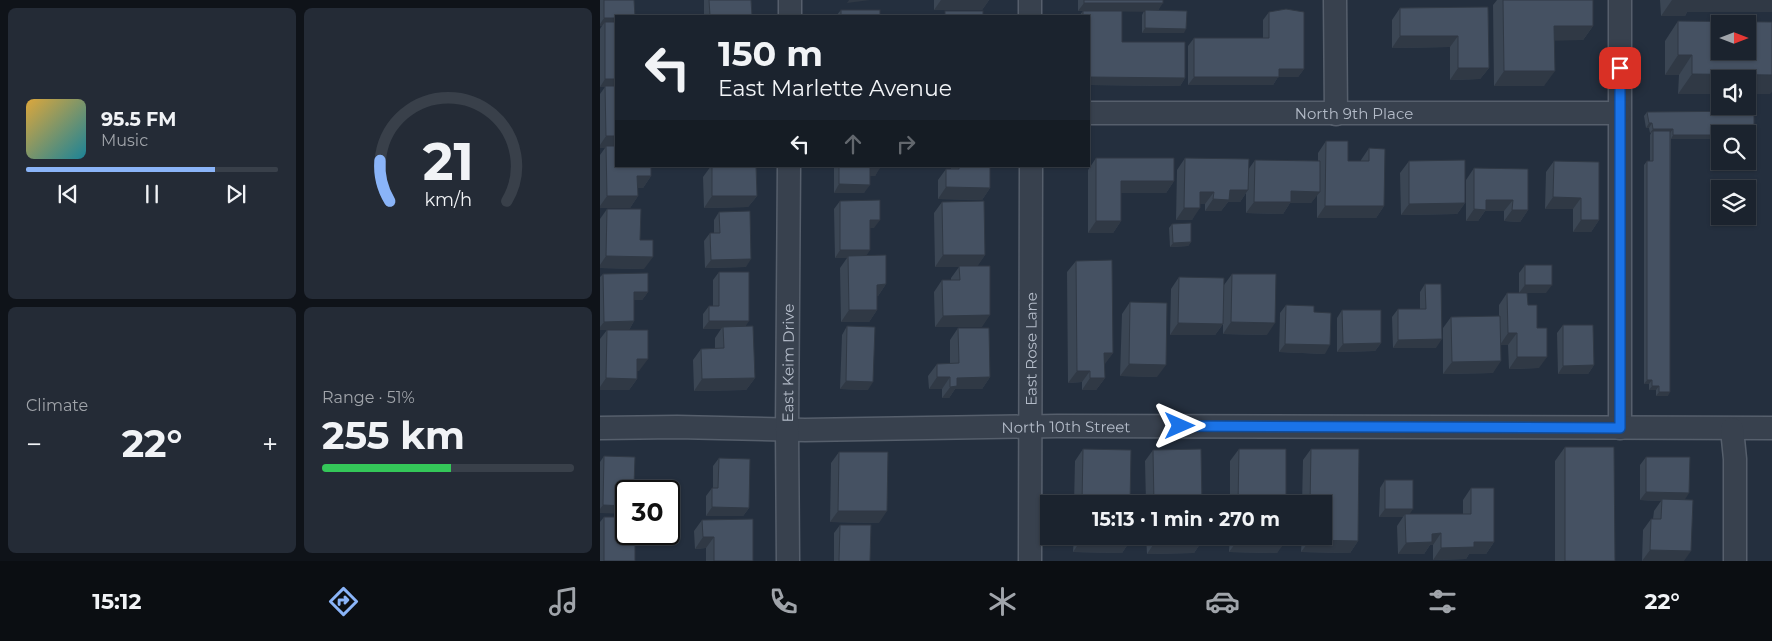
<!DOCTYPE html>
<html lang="en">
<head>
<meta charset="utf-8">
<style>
	body { margin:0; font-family:Montserrat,sans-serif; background:#242b36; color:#f1f3f6; height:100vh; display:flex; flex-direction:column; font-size:19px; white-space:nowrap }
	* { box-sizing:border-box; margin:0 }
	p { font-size:16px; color:#a0a4aa }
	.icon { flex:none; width:28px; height:28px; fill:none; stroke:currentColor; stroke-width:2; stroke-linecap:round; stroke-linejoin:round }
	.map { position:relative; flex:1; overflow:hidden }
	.side { display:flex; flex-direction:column; gap:8px; padding:8px; background:#0f1319; width:600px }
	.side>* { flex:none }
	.hud { position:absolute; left:15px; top:15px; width:475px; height:152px; border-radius:0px; box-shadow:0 1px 4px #0004,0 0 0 1px #39404a; background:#1b232e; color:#f1f3f6; overflow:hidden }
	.needle { width:32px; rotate:90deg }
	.controls { position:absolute; left:1111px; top:15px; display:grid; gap:10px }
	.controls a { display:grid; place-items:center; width:45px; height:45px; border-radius:0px; background:#1b232e; box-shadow:0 1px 4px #0004,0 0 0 1px #39404a; font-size:25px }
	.speed { position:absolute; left:15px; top:480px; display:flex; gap:10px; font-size:25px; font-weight:700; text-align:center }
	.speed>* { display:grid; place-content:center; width:65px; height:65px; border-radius:50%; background:#1b232e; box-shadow:0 1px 4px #0004,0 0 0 1px #39404a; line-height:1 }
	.speed .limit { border:2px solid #111; border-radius:8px; background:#fff; color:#111 }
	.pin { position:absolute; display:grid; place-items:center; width:42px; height:42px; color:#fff; margin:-21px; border-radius:10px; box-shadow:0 2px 8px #0006 }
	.me { position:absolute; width:55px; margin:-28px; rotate:90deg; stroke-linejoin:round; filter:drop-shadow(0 0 4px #0008) }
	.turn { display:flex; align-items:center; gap:18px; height:105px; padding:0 20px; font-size:22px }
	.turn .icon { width:65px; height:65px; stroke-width:2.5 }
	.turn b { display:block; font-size:35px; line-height:42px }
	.lanes { display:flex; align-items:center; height:48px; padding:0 20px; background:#0003; justify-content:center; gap:25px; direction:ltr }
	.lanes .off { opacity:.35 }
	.big { font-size:38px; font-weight:700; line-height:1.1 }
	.side .card { flex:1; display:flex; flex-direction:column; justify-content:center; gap:8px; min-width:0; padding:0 18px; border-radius:8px; background:#242b36 }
	.side .dial { align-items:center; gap:0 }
	.dial svg { height:130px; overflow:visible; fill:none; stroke:#39404a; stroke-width:7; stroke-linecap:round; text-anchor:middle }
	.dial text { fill:#f1f3f6; stroke:none }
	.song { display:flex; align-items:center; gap:15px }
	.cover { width:60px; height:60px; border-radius:8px; background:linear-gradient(135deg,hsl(40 70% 55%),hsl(190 70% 35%)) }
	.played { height:5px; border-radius:2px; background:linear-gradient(90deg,#8ab4f8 75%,#39404a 75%) }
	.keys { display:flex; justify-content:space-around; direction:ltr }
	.heat { display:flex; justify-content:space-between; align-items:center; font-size:28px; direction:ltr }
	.charge { height:8px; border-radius:4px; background:linear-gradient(90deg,#34c759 51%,#39404a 0) }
	.side .tiles { flex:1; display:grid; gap:8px; grid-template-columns:repeat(2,1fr) }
	.trip { position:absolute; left:440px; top:495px; width:292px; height:50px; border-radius:0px; background:#1b232e; box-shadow:0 1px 4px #0004,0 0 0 1px #39404a; font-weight:700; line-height:50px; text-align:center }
	.dock { display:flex; height:80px; justify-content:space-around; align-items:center; background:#0b0e12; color:#a0a4aa }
	.dock .icon { width:35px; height:35px }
	.dock .on { color:#8ab4f8 }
	.dock b { font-size:22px; color:#f1f3f6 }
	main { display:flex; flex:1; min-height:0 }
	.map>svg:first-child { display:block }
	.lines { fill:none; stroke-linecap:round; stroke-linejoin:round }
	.minor-casing { stroke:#565f6c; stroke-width:25 }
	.minor { stroke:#38414e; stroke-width:22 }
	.wall { fill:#3b4654 }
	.shaded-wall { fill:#303945 }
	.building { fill:#455162; stroke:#303945; fill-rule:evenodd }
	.route-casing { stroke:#114b97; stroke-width:12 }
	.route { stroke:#1a73e8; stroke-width:9 }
	.labels { text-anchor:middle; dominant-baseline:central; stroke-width:4; stroke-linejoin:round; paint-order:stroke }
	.street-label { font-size:15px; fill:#b4bcc9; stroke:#1d2633 }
</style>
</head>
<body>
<main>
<section class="side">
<div class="tiles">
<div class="card">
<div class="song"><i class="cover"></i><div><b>95.5 FM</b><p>Music</p></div></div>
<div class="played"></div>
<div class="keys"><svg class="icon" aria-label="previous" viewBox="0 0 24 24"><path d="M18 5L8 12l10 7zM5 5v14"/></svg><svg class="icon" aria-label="pause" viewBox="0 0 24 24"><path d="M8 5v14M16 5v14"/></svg><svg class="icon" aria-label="next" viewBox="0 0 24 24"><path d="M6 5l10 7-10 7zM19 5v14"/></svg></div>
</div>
<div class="card dial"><svg viewBox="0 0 100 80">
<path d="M14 69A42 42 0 1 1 86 69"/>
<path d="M14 69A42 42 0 0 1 8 44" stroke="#8ab4f8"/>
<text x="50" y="56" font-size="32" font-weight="700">21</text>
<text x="50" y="72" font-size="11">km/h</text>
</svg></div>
<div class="card"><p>Climate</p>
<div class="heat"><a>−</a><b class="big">22°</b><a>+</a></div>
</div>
<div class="card"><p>Range · 51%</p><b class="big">255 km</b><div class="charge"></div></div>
</div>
</section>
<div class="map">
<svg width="1172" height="561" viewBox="0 0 1172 561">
	<rect width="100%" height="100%" fill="#242f3e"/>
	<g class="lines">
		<defs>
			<g id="minor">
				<path d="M430,0V16"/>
				<path d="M735,0L736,114"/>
				<path d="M1020,0V428"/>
				<path d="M190,16V0"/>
				<path id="s1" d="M489,113H1019"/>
				<path id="s2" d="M0,428L77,427L205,430L457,426L1172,428"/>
				<path d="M1132,429L1135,459V561"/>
				<path id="s3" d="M188,561L187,430L189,166"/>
				<path id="s4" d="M430,561L431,166"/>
			</g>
		</defs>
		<!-- minor casing -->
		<use href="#minor" class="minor-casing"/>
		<!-- minor -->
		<use href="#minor" class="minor"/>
	</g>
	<!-- wall -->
	<g class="wall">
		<path d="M0,0H34L16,16V166L51,176L43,188H38V196L30,208H0V155L5,148H0V94L5,87H0V29L2,26H0Z"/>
		<path d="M104,0H151L152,16H104Z"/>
		<path d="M334,0H389L382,10H334Z"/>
		<path d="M478,0H563L558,11L584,33H542V15L544,11H522V42L585,78L580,86L489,85V16H479L483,11H478Z"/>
		<path d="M897,0H993V26L983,40H954L944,86H894L893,5Z"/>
		<path d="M1060,0H1172L1087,12L1085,16H1061Z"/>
		<path d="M888,7L889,68L880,79L850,80V47L792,48V20L800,8Z"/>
		<path d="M241,10L280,16H236Z"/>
		<path d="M669,12L704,69L698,77H678L673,85H588V46L594,38H663V20Z"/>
		<path d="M1078,21L1170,94H1148V79L1078,94L1079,75H1065V41Z"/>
		<path d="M1047,112L1154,135L1151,139H1148V134L1071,139L1068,396H1056V390H1049V384H1044V165L1047,161H1050V135L1051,133H1050L1049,128H1046L1044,116Z"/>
		<path d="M726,141L748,161H761V160L769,148L784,206L776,218H717V195L711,203H690L683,214L646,213V193L640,202H628L621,211H605V204H600L592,220H576L577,170L585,158L648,170L655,160L718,161V153Z"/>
		<path d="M496,158L574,181L566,193H521V221L513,233H488V170Z"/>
		<path d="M809,161L865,203L857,214L801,215L800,173Z"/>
		<path d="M954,161L999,220L991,232H973V209H945L946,172Z"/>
		<path d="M111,166H156L157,196L148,207L104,208L103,177Z"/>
		<path d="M234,166H280L275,176H270L264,193H234Z"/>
		<path d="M351,166H390V188L382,200L338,199V180L346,169H351Z"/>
		<path d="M874,168L928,210L920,222L904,221V211H885L878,221H866V180Z"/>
		<path d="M240,201L274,228H270L266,256L286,284L278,296H277V310L269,322H241L240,268L247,258H235L234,209Z"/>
		<path d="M342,202L385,255L377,266L382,327H335L334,292L342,280H351V278L359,267H335L334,213Z"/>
		<path d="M7,209L40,240L44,269L0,268V219Z"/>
		<path d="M119,212L146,267L105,268L104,241L110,233H114V220Z"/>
		<path d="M572,224L591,242L588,246L570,247L569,228Z"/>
		<path d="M476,261L513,353L504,364L505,378L496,390H482V382L468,383L467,272Z"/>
		<path d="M925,265L946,293H919V273Z"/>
		<path d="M119,272L146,326L155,378L146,390L94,391L93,360L101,349L115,348V338L121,329H103V314L109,306H113V280Z"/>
		<path d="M3,274L48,292L42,300H34V321L29,330L39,371H37V379L29,390H0V339L7,330H0V277Z"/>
		<path d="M632,274L667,335L623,334V324L615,335H570L571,289L579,277L624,285Z"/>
		<path d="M825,284L836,348H793L792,317L798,309H820V292Z"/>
		<path d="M907,293L928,305L939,368L909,369L908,345H901L893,373L843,374V328L851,317L899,316V305Z"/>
		<path d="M530,302L557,377L520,376L522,314Z"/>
		<path d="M686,305L714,312L725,354L679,352L680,313Z"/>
		<path d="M742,310L781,343L775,351L737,352V318Z"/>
		<path d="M963,325L994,365L988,374H958L957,333Z"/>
		<path d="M247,326L268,390L240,389L242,335Z"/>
		<path d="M358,328L390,377L382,389H355L349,398H342V389H329L328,376L337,364H350V340Z"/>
		<path d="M965,447L1015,561H955V461Z"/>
		<path d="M483,449L530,504H474L475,461Z"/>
		<path d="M639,449L686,504H630V461Z"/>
		<path d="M711,449L758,541L750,553L701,552L702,536H724V504H702L703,460Z"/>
		<path d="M553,450L602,504H546L545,461Z"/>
		<path d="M239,452L279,523L230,522L231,463Z"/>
		<path d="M4,456L34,485L0,513V462Z"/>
		<path d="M1046,457L1085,500L1084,561H1042L1043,530L1051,519H1053L1054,511L1061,501L1040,500V465Z"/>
		<path d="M119,458L149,508L143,516H106V496L112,488H113V466Z"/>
		<path d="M785,480L809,514H863V500L871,488L894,542L886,554H869L866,559L833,560V545H830L824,554H798L797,526L803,517H779L780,488Z"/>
		<path d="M4,517L40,541H35V561H0V522Z"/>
		<path d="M102,520L153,561H106V548L95,549L94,531Z"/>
		<path d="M240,525L270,561H234V533Z"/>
		<path d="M474,536H530V541L522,553L473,552Z"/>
		<path d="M546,536H602V541L594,553L547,554Z"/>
		<path d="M630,536H686L677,553L629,552Z"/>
	</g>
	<!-- shaded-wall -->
	<g class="shaded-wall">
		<path d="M249,0H270L247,3Z"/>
		<path d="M341,0H389L382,10H334Z"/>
		<path d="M1072,0H1172V12H1087L1085,16H1061Z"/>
		<path d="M484,3H563L557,12L478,11Z"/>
		<path d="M4,18H16V26L5,22L2,26H0V24Z"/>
		<path d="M954,26H993L983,40L944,41Z"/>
		<path d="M545,28L586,29L584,33H542Z"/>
		<path d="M800,36H858L850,47L792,48Z"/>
		<path d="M1078,55H1092L1079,75H1065Z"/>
		<path d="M858,68H889L880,79L850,80Z"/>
		<path d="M679,69H704L698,77H678L673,85H588L594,77Z"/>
		<path d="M904,71H955L944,86H894Z"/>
		<path d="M1092,74L1172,75V92L1170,94H1148V79H1120V94H1078Z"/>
		<path d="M489,77L585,78L580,86L489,85Z"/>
		<path d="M5,79H16V87H0Z"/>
		<path d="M1049,123H1052L1049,128H1046Z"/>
		<path d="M1053,129H1073L1070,133L1053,131L1051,133H1050Z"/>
		<path d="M1073,135H1120V139H1071Z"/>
		<path d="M1148,135H1154L1151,139H1148Z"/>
		<path d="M6,136H16V148L6,146L5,148H0V145Z"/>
		<path d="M270,167L280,168L275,176H264Z"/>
		<path d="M37,176H51L43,188H29Z"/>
		<path d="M521,181H574L566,193H513Z"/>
		<path d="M239,184L270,185L264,193H234Z"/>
		<path d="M346,187L390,188L382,200L338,199Z"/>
		<path d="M630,190H648L640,202H628L621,211H605L613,199Z"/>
		<path d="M691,191L720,192L711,203H690L683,214L646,213L654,202Z"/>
		<path d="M600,192H614L605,204H592Z"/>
		<path d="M7,196H38L30,208H0V206Z"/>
		<path d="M112,196H157L148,207L104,208Z"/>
		<path d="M953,197L981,198L973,209H945Z"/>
		<path d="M886,200H913L904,211H885L878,221H866L874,209Z"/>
		<path d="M865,203L857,214L801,215L809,204Z"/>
		<path d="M725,206H784L776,218H717Z"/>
		<path d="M584,208H600L592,220H576Z"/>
		<path d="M912,210H928L920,222L904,221Z"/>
		<path d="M270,220H280L274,228H264Z"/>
		<path d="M981,220H999L991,232H973Z"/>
		<path d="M496,221H521L513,233H488Z"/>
		<path d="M591,242L588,246L570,247L573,243Z"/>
		<path d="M240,250H270L265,258L248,256L247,258H235Z"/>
		<path d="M343,255H385L377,267H335Z"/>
		<path d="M6,256L53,257L44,269L0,268V265Z"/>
		<path d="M151,259L146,267L105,268L111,260Z"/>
		<path d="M286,284L278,296H269L277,285Z"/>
		<path d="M925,285H952L946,293H919Z"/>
		<path d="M34,292H48L42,300H28Z"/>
		<path d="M249,310H277L269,322H241Z"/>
		<path d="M390,315L382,327H335L343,316Z"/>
		<path d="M34,321L29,330H0V327L4,322Z"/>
		<path d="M109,321H149L143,330L123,327L121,329H103Z"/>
		<path d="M631,322L675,323L667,335L623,334Z"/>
		<path d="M578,323L623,324L615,335H570Z"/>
		<path d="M908,333H917L908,345H900Z"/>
		<path d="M842,339L836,348H793L798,340Z"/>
		<path d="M781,343L775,351L737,352L743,344Z"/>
		<path d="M685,344L730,345L725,354L679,352Z"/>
		<path d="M504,353H513L505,364H496Z"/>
		<path d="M917,357H947L939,368L909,369Z"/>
		<path d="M37,359H48L39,371H29Z"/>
		<path d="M901,361L893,373L843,374L852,362Z"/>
		<path d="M529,364L566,365L557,377L520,376Z"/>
		<path d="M994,365L988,374H958L963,366Z"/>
		<path d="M477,371H490L482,382L468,383Z"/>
		<path d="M337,377H350L342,389H329Z"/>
		<path d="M390,377L382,389H355L349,398H342L357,378Z"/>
		<path d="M6,378L37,379L29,390H0V387Z"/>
		<path d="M155,378L146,390L94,391L102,379Z"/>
		<path d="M490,378H505L496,390H482Z"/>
		<path d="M1047,380H1052L1049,384H1044Z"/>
		<path d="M246,381L273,382L268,390L240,389Z"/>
		<path d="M1052,386H1059L1056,390H1049Z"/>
		<path d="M1059,392H1070L1068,396H1056Z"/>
		<path d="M1046,492L1089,493L1084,501L1062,499L1061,501L1040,500Z"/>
		<path d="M3,505L26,506V514L0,513V509Z"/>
		<path d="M112,507L149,508L143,516H106Z"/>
		<path d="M785,509H813L807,518L805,514L803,517H779Z"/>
		<path d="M238,511H287L279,523L230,522Z"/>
		<path d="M841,533L833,545H830L824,554H798L806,543L832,534Z"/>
		<path d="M34,534H45L40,541H29Z"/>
		<path d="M103,537H114L106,548L95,549Z"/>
		<path d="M481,540L530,541L522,553L473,552Z"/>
		<path d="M638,540L686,541L677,553L629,552Z"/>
		<path d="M710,540L758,541L750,553L701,552Z"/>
		<path d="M602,541L594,553L547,554L555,542Z"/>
		<path d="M874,542H894L886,554H869L866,559L833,560L841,548Z"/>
		<path d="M1050,550L1091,551L1084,561H1042Z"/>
	</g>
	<!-- building -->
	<g class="building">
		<path d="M4,0H34L35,16H16V18H4Z"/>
		<path d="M109,0H151L152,16H110Z"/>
		<rect x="484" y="0" width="79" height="3"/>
		<path d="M903,0H993V26H954L955,71H904Z"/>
		<path d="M888,7L889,68H858V36H800V8Z"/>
		<path d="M686,9L704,12V69H679V77H594V38H669V12Z"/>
		<rect x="241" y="10" width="39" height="6"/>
		<path d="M545,10L587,11L586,29L545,28Z"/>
		<rect x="345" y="11" width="38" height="5"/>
		<path d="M483,11H522V42H585V78L489,77V16H483Z"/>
		<path d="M1078,21L1172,22V75L1092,74V55H1078ZM1120,24H1148V51H1120Z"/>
		<rect x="5" y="22" width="11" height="57"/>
		<path d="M5,86H16V136H6Z"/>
		<path d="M1154,111V135H1148V134H1120V135H1073V129H1053L1052,123H1049L1047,112Z"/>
		<path d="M1053,131H1070V392H1059V386H1052V380H1047V161H1053Z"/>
		<path d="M726,141H748V161H769V148L785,149L784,206H725Z"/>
		<path d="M6,146H16V166H51V176H37L38,196H7Z"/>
		<path d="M496,158H574V181H521V221H496Z"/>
		<path d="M585,158L649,159L648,190H630L629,200L613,199L614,192H600V208H584Z"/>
		<path d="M655,160L720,161V192L691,191V202H654Z"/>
		<path d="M865,160V203L809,204V161Z"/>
		<path d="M954,161L999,162V220H981V198L953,197Z"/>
		<path d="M112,166H156L157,196H112Z"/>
		<path d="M239,166H280V168L270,167V185L239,184Z"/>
		<path d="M359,166H390V188L346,187V169H359Z"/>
		<path d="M874,168L928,169V210H912L913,200H886V210L874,209Z"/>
		<path d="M280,200V220H270V250H240V201Z"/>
		<path d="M384,201L385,255H343L342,202Z"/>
		<path d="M7,209H41L40,240H53V257L6,256Z"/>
		<path d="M150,211L151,259L111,260L110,233H120L119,212Z"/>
		<path d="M591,223V242L573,243L572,224Z"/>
		<path d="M286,255V284L277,285V310H249L248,256Z"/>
		<path d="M512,260L513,353H504L505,378H490V371H477L476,261Z"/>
		<rect x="925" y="265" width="27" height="20"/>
		<path d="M359,266H390V315L343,316L342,280H360Z"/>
		<path d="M119,272H149V321H109V306H119Z"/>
		<path d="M48,273V292H34V321L4,322L3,274Z"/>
		<path d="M632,274H676L675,323L631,322Z"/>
		<path d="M579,277L624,278L623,324L578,323Z"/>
		<path d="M825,284H841L842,339L798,340V309H826Z"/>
		<path d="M907,293H927L928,305H937V328H947V357H917V333H908Z"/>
		<path d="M530,302L567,303L566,365L529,364Z"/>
		<path d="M686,305L714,306V312L731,313L730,345L685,344Z"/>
		<path d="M742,310H781V343L743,344Z"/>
		<path d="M900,316L901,361L852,362L851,317Z"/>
		<path d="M963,325H993L994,365L963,366Z"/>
		<path d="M153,326L155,378L102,379L101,349L124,348L123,327Z"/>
		<path d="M247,326L275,327L273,382L246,381Z"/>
		<path d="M358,328H389L390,377L357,378V386L350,387V377H337V364L359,363Z"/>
		<path d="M7,330H48V359H37V379L6,378Z"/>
		<path d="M965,447H1014L1015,561H965Z"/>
		<path d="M483,449L531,450L530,504H482Z"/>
		<path d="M601,449L602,504H554L553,450Z"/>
		<path d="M639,449H686V504H638Z"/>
		<path d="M711,449H759L758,541L710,540V536H724V504H710Z"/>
		<path d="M239,452H288L287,511H238Z"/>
		<path d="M4,456L35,457L34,485L45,486V491H26V506L3,505Z"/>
		<path d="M1046,457H1090L1089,493L1046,492Z"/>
		<path d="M119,458L150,459L149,508L112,507V488H118Z"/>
		<rect x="785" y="480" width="28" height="29"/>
		<path d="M871,488H894V542H874V547L841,548V533L832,534V542L806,543L805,514H871Z"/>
		<path d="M1062,499L1093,500L1091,551L1050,550L1051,519H1061Z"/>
		<path d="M4,517H26V534H35V561H4Z"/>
		<path d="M153,519V561H114V537H103L102,520Z"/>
		<path d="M240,525H271L270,561H239Z"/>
		<path d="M482,536H530V541L481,540Z"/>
		<path d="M555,536H602V541L555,542Z"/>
		<path d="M638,536H686V541L638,540Z"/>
	</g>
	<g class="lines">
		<defs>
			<path id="route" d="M580,426L1020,428V68"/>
		</defs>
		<!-- route casing -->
		<use href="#route" class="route-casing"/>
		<!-- route -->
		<use href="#route" class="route"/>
	</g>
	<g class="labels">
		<!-- street labels -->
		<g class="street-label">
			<text stroke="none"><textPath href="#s1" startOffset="265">North 9th Place</textPath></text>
			<text stroke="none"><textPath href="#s4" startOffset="212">East Rose Lane</textPath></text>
			<text stroke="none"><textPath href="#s3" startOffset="198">East Keim Drive</textPath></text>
			<text stroke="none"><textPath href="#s2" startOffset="466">North 10th Street</textPath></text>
		</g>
	</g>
</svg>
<div class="controls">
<a><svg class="needle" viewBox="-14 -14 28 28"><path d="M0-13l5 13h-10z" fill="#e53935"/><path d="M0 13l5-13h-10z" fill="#a0a4aa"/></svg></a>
<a><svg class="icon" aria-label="sound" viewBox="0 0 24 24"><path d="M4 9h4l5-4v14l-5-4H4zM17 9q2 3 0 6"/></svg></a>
<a><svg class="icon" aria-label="search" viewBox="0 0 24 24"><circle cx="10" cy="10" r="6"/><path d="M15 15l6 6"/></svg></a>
<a><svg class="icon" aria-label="layers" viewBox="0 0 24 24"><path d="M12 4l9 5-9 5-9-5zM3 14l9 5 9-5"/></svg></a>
</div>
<div class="speed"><div class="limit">30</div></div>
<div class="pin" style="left:1020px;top:68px;background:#d93025"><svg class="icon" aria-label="arrive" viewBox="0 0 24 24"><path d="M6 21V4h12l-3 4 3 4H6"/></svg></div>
<svg class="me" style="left:580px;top:426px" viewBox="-20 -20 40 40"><path d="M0-17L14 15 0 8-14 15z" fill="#1a73e8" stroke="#fff" stroke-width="4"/></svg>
<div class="trip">15:13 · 1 min · 270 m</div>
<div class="hud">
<div class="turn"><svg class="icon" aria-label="left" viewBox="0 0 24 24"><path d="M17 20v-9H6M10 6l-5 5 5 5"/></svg><div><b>150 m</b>East Marlette Avenue</div></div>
<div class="lanes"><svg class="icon" aria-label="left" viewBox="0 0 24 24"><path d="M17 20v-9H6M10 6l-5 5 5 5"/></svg><svg class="icon off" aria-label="ahead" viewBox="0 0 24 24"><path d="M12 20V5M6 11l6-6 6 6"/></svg><svg class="icon off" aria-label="right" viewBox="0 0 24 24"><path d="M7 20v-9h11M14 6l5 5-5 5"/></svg></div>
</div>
</div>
</main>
<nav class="dock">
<b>15:12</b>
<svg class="icon on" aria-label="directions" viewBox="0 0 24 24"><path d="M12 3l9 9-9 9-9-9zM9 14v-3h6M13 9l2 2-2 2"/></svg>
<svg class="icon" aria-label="music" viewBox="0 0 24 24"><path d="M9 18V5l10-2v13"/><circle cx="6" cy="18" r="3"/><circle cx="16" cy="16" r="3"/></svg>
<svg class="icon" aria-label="phone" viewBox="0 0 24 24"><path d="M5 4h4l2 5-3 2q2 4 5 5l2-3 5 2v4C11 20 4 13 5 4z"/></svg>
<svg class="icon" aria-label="climate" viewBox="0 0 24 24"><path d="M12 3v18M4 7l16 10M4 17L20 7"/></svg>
<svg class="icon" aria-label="car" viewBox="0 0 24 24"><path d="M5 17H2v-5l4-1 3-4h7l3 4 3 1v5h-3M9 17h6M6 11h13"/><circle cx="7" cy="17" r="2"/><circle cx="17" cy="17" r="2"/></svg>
<svg class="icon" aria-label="filters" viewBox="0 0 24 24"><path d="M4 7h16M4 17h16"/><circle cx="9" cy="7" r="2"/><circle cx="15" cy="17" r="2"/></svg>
<b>22°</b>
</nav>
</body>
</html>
